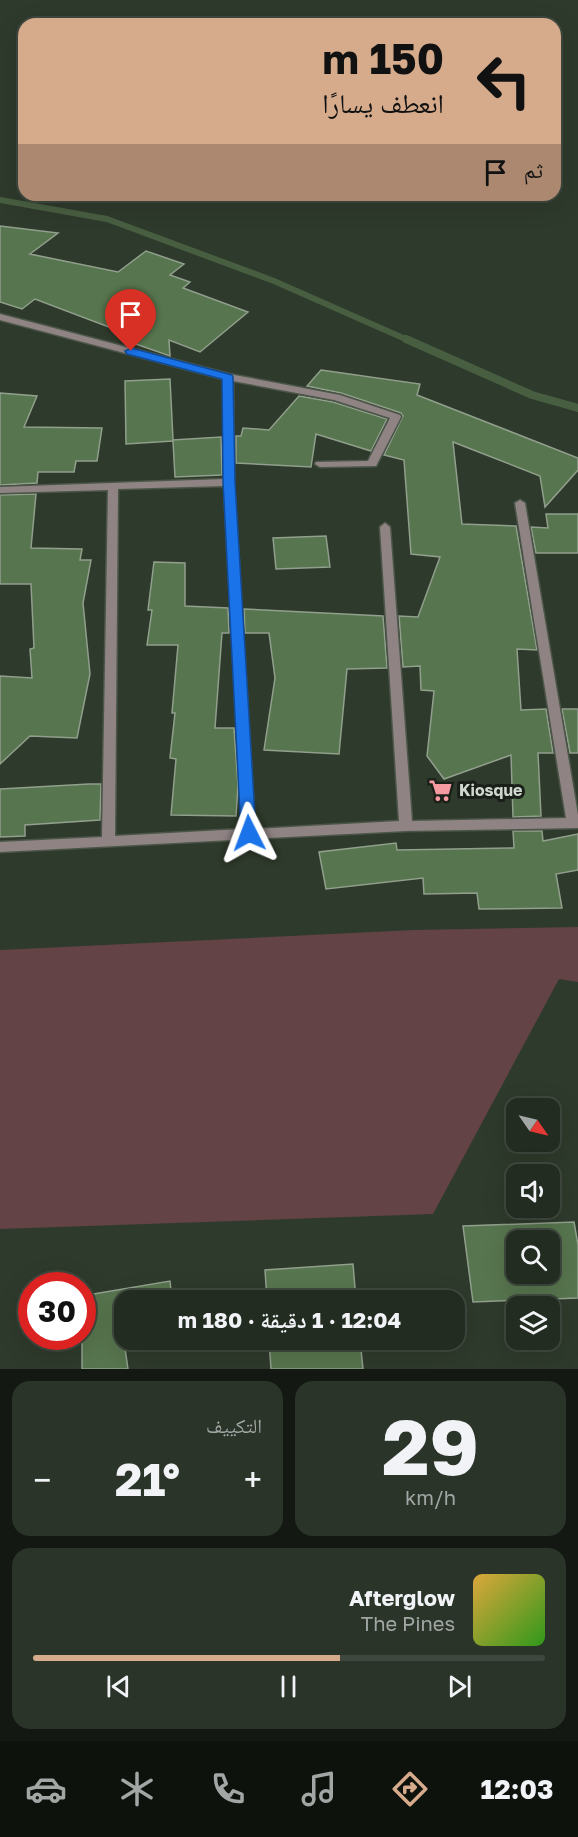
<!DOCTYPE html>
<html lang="ar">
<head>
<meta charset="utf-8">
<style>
	body { margin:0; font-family:"Golos Text","Noto Naskh Arabic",sans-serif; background:#2a3429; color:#f1f3f6; direction:rtl; height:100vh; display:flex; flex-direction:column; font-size:22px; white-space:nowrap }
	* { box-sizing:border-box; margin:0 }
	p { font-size:20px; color:#a2a7a5 }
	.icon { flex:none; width:33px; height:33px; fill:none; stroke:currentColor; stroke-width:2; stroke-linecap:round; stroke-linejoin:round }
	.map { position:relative; height:1369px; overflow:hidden; direction:ltr }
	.drawer { display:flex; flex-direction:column; gap:12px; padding:12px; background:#131812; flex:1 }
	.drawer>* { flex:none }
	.guide { position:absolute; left:18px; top:18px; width:543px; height:183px; border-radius:18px; box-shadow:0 6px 24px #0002,0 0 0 2px #3f483e; direction:rtl; background:#d6ab8b; color:#111; overflow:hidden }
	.needle { width:39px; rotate:124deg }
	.buttons { position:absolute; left:506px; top:1098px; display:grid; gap:12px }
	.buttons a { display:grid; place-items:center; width:54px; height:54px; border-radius:12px; background:#222c20; box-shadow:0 6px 24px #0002,0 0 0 2px #3f483e; font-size:30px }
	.speed { position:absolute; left:18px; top:1272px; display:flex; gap:12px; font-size:30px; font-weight:700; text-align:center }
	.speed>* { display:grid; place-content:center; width:78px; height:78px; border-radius:50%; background:#222c20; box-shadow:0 6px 24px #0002,0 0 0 2px #3f483e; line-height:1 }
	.speed .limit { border:9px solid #d22; background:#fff; color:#111 }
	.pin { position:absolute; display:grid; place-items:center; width:51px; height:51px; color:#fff; margin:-62px -26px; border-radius:50% 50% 50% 0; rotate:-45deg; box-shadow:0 0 6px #0007 }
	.pin .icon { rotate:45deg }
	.me { position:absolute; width:66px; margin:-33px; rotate:357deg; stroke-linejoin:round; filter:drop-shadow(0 0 4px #0008) }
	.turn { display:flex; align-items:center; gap:21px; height:126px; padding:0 18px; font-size:27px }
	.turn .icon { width:78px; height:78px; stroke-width:2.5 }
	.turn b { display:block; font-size:42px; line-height:51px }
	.then { display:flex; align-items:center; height:57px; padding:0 18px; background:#0003; gap:12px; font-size:22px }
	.big { font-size:45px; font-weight:700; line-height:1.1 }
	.drawer .widget { flex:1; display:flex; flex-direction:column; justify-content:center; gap:9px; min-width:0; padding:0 21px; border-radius:18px; background:#2a3429 }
	.drawer .dial { align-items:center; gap:0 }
	.dial b { font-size:78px; line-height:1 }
	.song { display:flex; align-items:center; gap:18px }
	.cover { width:72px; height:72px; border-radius:9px; background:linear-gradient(135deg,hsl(40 70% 55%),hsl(110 70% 35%)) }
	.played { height:6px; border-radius:3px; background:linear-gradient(90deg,#d6ab8b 60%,#3f483e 60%) }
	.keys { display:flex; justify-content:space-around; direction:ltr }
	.heat { display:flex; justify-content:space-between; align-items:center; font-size:33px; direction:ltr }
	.drawer .tiles { flex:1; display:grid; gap:12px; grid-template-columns:1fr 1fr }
	.widget:last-child { grid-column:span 2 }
	.trip { position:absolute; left:114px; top:1290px; width:351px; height:60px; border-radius:18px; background:#222c20; box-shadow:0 6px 24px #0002,0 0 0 2px #3f483e; font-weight:700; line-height:60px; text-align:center; direction:rtl }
	.tabs { display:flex; height:96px; justify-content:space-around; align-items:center; background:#0e120d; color:#a2a7a5 }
	.tabs .icon { width:42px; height:42px }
	.tabs .on { color:#d6ab8b }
	.tabs b { font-size:27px; color:#f1f3f6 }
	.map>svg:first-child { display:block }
	.green { fill:#634345 }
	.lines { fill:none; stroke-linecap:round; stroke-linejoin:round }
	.stream-far1 { stroke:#485e41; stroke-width:6 }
	.stream { stroke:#485e41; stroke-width:8 }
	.building { fill:#57754e; stroke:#919f8d; stroke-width:1.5; fill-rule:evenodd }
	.minor-casing { stroke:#4b5648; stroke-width:3 }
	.minor { fill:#8f8384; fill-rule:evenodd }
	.route { fill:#1a73e8; stroke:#114b97; stroke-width:1.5 }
	.labels { text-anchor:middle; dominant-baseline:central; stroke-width:6; stroke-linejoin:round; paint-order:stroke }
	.poi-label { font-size:16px; font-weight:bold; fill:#d0d8ce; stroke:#1a1f19; text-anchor:start }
</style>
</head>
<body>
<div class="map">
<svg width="578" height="1369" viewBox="0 0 578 1369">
	<rect width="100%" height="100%" fill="#2e3a2b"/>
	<!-- green -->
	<path class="green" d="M578,927V982L559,979L433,1214L0,1229V950L414,930Z"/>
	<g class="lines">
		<!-- stream-far1 -->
		<path class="stream-far1" d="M0,200L107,219L274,281L410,341"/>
		<!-- stream -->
		<path class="stream" d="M406,339L532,395L578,408"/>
	</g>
	<!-- building -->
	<g class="building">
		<path d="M0,226L58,233L30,254L118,272L146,251L184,264L170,275L190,282L183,288L248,312L200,352L169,340L170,356L124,340L130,335L35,299L22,309L0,302Z"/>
		<path d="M321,370L420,384L417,395L578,458V470L545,507L540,476L453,442L462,524L516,526L537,650L517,649L521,710L546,709L553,753H538L541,816L513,817L511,755L444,779L427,756L434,691L421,690L420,666L403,667L399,616L418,617L440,557L411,554L404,460L384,455L403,416L401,413L341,393L307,386Z"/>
		<path d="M170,379L173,440L221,437L222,475L175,477L173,441L126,444L125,381Z"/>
		<path d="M0,393L37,396L24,427L102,428L97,461H76L74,472H38L37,483L0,485Z"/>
		<path d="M299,396L333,402L387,419L371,451L316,434L311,467L236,463V436H241L243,428L269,430Z"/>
		<path d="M36,494L31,548L82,549L80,560H91L83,603L90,674L77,738L30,736L0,764V676L32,678L30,649L34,648L31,584H0V495Z"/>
		<path d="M546,514H578V553H536L531,527L548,528Z"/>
		<path d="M326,536L330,567L276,569L273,538Z"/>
		<path d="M154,562L185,563V606L228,608L229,633H222L215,728H234L238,786L236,816L171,815L176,759L170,758L175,713H172L178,645H147L152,610H148Z"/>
		<path d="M244,609L383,616L387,668L347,669L339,754L264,750L275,678L269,633H245Z"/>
		<path d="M562,709H578V753H570Z"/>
		<path d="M89,784H101L100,820L25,825V836L0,837V789Z"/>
		<path d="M513,831H542L543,841L578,834V870L556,874L562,908L479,909L477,893L424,894L423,878L326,889L319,852L396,843L397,850L514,848Z"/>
		<path d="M574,1222L578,1245V1298L473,1302L463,1226ZM516,1240H549V1274H516Z"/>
		<path d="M353,1264L356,1300H267L265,1270Z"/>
		<path d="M170,1281L172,1300H124V1340H133L124,1341L128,1369H82V1296Z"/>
		<path d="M269,1340H360L363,1369H271Z"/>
	</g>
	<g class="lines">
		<defs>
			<path id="minor" d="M0,314L229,374L340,395L400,415L401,417L376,466L320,467L315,464L316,462L368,461L390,418L334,400L233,381L234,482L255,829L399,821L380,527L385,523L390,527L412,821L566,818L515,503L520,500L525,503L578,815V828L406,831L0,852V842L102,837L108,490L0,493V487L224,479L223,379L0,320ZM224,486L242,829L115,836L118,489Z"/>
		</defs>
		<!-- minor casing -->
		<use href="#minor" class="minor-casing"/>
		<!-- minor -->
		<use href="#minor" class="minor"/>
	</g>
	<!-- route -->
	<path class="route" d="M131,348L232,375L233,377L235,482L256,833L254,837H243L241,833L223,482L222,379L127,354L125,351Z"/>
	<!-- icons -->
	<defs>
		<symbol id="supermarket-bare" viewBox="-9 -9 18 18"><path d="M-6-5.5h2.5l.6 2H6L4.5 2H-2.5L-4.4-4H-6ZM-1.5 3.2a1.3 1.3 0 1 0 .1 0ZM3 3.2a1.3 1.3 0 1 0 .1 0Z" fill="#f49aa0" stroke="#1a1f19" stroke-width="2.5" paint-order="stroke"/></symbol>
	</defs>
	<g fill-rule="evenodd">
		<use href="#supermarket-bare" x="424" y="774" width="33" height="33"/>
	</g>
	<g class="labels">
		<!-- poi labels -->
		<g class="poi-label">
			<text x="459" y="790">Kiosque</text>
		</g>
	</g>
</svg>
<div class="buttons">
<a><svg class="needle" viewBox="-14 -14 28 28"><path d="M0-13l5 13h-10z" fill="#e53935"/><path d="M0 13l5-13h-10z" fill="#a2a7a5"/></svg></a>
<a><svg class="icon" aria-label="sound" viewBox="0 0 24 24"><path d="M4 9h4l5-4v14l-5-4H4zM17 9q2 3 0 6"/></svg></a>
<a><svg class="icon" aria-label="search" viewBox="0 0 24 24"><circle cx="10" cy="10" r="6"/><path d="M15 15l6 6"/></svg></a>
<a><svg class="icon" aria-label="layers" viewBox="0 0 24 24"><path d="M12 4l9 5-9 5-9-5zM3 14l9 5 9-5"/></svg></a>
</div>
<div class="speed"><div class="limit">30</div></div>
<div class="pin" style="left:131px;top:351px;background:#d93025"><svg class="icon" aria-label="arrive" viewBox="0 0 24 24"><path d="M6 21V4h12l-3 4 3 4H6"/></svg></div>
<svg class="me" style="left:249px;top:833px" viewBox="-20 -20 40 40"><path d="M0-17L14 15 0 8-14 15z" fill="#1a73e8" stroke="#fff" stroke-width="4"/></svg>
<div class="trip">12:04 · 1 دقيقة · 180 m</div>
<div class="guide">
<div class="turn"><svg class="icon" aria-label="left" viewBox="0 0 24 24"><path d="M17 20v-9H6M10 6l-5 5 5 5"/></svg><div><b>150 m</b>انعطف يسارًا</div></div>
<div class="then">ثم<svg class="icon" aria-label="arrive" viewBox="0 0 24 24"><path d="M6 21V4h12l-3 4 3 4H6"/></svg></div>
</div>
</div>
<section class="drawer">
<div class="tiles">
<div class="widget dial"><b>29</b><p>km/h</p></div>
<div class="widget"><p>التكييف</p>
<div class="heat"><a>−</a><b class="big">21°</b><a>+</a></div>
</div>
<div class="widget">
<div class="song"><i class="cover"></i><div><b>Afterglow</b><p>The Pines</p></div></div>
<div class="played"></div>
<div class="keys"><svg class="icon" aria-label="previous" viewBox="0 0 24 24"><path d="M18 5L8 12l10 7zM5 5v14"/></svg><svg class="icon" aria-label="pause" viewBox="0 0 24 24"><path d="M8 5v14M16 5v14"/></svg><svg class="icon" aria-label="next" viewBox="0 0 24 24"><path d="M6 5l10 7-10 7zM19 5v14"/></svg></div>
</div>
</div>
</section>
<nav class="tabs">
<b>12:03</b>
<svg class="icon on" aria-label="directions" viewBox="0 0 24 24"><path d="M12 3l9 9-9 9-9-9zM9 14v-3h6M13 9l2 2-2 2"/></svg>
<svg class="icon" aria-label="music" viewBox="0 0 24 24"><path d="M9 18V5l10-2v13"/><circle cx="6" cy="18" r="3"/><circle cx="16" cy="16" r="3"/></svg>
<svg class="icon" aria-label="phone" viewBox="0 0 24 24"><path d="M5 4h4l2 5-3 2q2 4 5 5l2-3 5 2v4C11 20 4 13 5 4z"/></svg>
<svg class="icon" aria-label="climate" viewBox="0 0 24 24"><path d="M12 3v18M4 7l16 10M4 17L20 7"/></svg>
<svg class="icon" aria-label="car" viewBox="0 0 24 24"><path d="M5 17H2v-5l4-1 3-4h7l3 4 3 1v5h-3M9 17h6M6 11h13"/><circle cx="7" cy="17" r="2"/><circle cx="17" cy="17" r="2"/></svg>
</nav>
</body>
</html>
